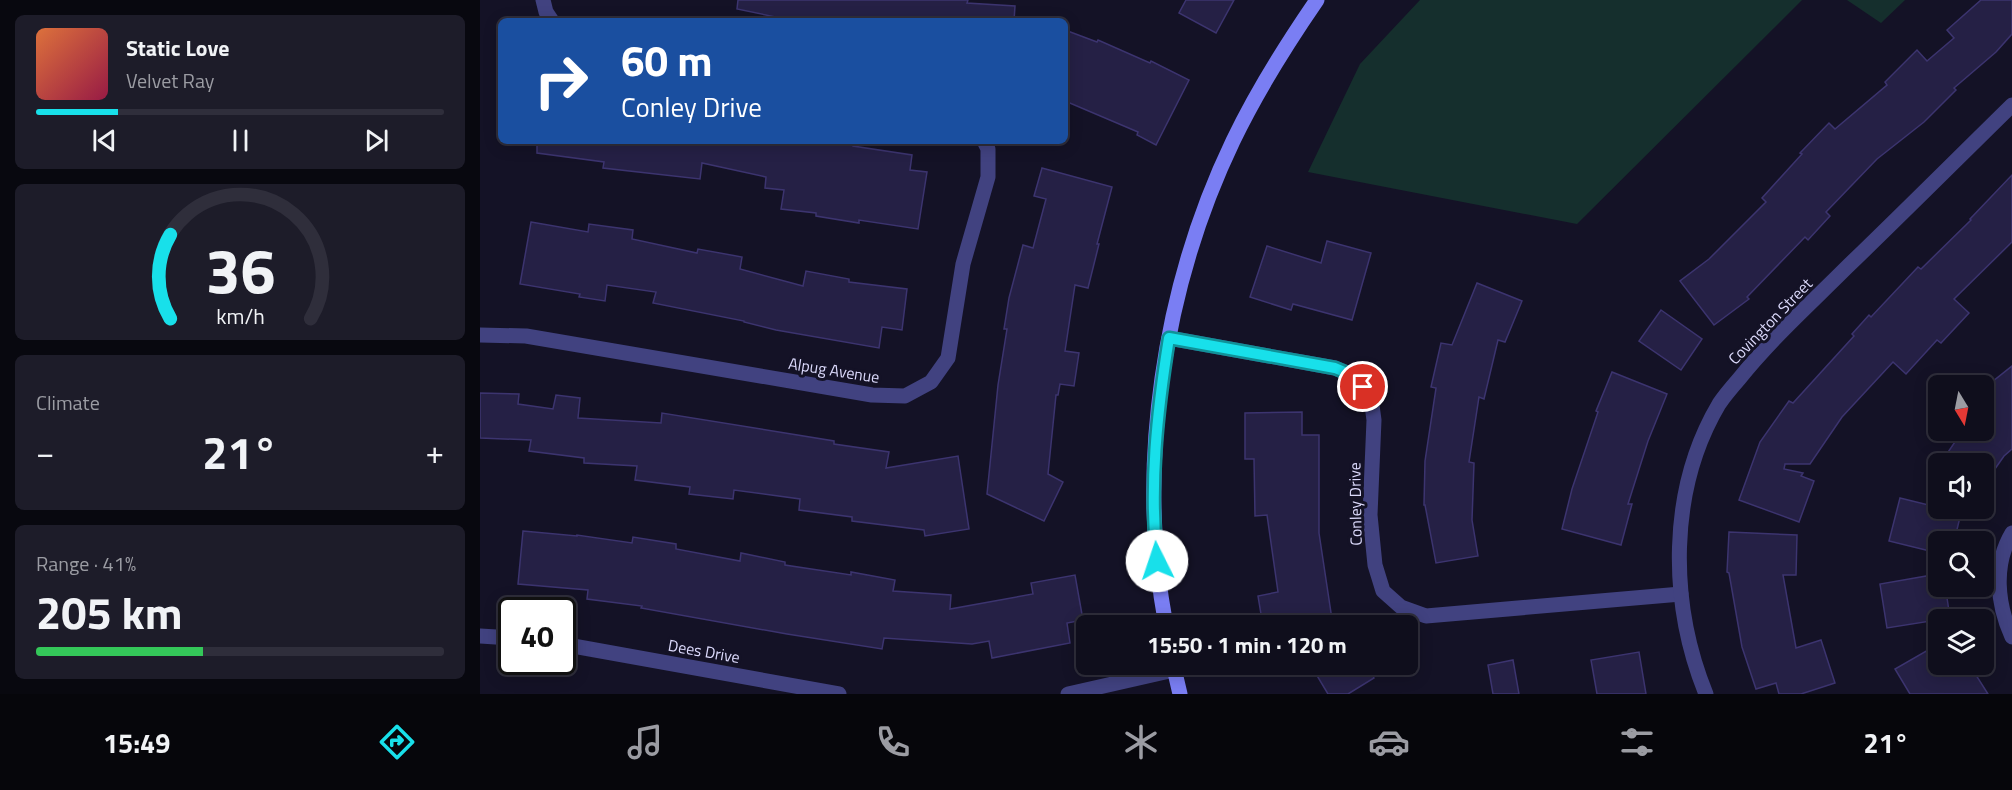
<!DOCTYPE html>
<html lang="en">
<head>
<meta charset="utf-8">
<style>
	body { margin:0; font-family:"Titillium Web",sans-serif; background:#1d1c29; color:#f1f3f6; height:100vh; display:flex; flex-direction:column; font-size:22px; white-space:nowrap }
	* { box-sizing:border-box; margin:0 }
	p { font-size:20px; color:#9b9ca3 }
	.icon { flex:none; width:33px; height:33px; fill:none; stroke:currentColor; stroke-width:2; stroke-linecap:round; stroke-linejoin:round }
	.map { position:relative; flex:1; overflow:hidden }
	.side { display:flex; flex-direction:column; gap:15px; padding:15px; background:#08080f; width:480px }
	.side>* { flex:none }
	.guide { position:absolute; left:18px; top:18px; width:570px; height:126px; border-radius:9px; box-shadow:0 3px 15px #0003,0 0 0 2px #2f2e3b; background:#1a4fa0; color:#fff; overflow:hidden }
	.needle { width:39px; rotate:170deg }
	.tools { position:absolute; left:1448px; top:375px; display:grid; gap:12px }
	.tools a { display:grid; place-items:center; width:66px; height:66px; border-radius:9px; background:#0f0e1c; box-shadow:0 3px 15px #0003,0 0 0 2px #2f2e3b; font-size:30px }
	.speed { position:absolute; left:18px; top:597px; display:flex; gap:12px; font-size:30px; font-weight:700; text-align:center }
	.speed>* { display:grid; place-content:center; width:78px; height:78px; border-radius:50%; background:#0f0e1c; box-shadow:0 3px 15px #0003,0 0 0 2px #2f2e3b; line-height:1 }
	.speed .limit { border:3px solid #111; border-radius:9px; background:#fff; color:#111 }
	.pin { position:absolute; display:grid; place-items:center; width:51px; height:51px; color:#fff; margin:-26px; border:3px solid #fff; border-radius:50%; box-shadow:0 2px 6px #0007 }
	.me { position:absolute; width:66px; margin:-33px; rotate:356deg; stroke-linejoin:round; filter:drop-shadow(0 0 4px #0008) }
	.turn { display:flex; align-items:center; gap:21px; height:126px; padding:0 24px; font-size:27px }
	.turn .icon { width:78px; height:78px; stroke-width:2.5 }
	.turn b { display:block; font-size:42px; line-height:51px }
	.big { font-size:45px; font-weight:700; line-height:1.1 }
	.side .widget { flex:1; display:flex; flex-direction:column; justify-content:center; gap:9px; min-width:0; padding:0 21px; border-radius:9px; background:#1d1c29 }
	.side .dial { align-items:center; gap:0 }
	.dial svg { height:156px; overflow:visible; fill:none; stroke:#2f2e3b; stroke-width:7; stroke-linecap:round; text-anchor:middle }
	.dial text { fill:#f1f3f6; stroke:none }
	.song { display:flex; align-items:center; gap:18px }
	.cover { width:72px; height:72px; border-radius:9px; background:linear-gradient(135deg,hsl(20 70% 55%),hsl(340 70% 35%)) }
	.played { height:6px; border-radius:3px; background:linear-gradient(90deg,#18e0ea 20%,#2f2e3b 20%) }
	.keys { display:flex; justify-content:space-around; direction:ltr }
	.heat { display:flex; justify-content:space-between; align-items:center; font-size:33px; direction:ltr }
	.charge { height:9px; border-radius:4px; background:linear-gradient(90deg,#34c759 41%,#2f2e3b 0) }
	.trip { position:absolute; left:596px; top:615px; width:342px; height:60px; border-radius:9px; background:#0f0e1c; box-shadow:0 3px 15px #0003,0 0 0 2px #2f2e3b; font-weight:700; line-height:60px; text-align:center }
	.tabs { display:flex; height:96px; justify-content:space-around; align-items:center; background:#06060b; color:#9b9ca3 }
	.tabs .icon { width:42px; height:42px }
	.tabs .on { color:#18e0ea }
	.tabs b { font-size:27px; color:#f1f3f6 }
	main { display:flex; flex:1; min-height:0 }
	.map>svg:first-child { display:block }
	.green { fill:#152f2d }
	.building { fill:#252045; stroke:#3c346f; stroke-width:1.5 }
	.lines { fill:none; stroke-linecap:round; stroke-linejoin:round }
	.street { stroke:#414280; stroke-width:15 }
	.secondary { stroke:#7a7ef3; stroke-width:15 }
	.route-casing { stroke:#109298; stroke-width:15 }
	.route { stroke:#18e0ea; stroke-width:10 }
	.labels { text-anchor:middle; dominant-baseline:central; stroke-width:6; stroke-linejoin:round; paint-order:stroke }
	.street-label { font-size:16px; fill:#dcdafc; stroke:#141226 }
</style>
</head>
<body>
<main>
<section class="side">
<div class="widget">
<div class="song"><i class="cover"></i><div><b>Static Love</b><p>Velvet Ray</p></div></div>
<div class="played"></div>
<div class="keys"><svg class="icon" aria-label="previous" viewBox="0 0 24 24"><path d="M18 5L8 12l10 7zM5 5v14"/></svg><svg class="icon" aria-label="pause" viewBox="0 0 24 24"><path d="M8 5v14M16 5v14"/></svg><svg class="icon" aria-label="next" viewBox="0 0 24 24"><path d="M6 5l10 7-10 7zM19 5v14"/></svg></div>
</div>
<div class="widget dial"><svg viewBox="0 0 100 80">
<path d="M14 69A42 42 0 1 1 86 69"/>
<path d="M14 69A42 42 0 0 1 14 26" stroke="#18e0ea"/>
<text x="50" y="56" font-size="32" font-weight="700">36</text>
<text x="50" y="72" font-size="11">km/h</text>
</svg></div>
<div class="widget"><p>Climate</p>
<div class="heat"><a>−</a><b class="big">21°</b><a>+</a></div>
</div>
<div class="widget"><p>Range · 41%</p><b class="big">205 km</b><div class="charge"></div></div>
</section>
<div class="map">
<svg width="1532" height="694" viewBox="0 0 1532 694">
	<rect width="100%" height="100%" fill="#141226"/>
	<!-- green -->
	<g class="green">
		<path d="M940,0H1322L1097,224L828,172L880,64Z"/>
		<path d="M1367,0H1425L1401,23Z"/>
	</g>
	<!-- building -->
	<g class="building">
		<path d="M258,0H488L487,3L535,6L534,21H315L257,9Z"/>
		<path d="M706,0H754L736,33L699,13Z"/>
		<path d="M1501,0H1532V34L1516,52L1474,88L1476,90L1444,122L1397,159L1346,212L1350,216L1328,240L1325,237L1267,297L1269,299L1234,325L1200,281L1229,259L1286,202L1282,198L1322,154L1320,153L1349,123L1355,129L1407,85L1405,82L1437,50L1447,61L1474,38L1467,30Z"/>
		<path d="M585,30L617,42L618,40L670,63L671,61L709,80L676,145L657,135L658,132L585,101Z"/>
		<path d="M57,141H354L373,144V146L432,155L430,170L447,172L438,229L379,220V223L336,216V213L301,209L304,190L285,188L286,177L222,163L220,179L123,168L124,162L57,153Z"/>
		<path d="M562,168L632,187L617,244H619L608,288L595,285L585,351L599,353L594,386L580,384L578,395H576L568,474L583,482L564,521L507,494L518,385L527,329H524L529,298L543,245L553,248L566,199L554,196Z"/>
		<path d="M1532,175V242L1474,299L1489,313L1461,343L1457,340L1426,374L1413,362L1362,417L1330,464H1305L1304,469L1323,473L1321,476L1334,481L1319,522L1259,500L1280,442L1309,401L1313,403L1374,336L1372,334L1389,315L1391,317L1438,267L1441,269L1491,220L1490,219Z"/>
		<path d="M51,222L108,232L109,224L153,230L152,239L217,253L218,249L262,257L260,269L323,286L326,271L369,279V282L427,289L422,330L402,327L399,348L296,330L264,322V321L173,303L176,292L127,285L125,301L99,297L100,294L40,284Z"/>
		<path d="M847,241L891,253L872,320L813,304L811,310L770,297L787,246L841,263Z"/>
		<path d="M997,283L1042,301L1025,342L1018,340L1004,399L999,397L989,462L994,463L992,520L998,556L956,563L945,505H944L945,461L956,388L951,387L961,343L972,345Z"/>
		<path d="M1181,310L1222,339L1201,370L1159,341Z"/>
		<path d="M1532,366V449L1524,456L1503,486V464H1460L1483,430H1503V389Z"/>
		<path d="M1132,372L1187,394L1168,441L1148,504H1152L1141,545L1082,529L1092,489L1118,412L1116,411Z"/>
		<path d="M0,393L39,394L38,404L73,409L76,395L100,398L98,418L181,423L182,413L354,441V444L409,452L406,468L478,456L489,529L445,536L444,530L372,521V517L319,510L320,499L254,490L253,499L209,494L210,487L155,480L157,466L104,463V458L49,451L51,440L0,438Z"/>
		<path d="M822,412V435H839V533L853,626H783L778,596L798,592L787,515L775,516L774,459H765V413Z"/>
		<path d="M1420,498L1481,513L1474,542H1458V553L1409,541Z"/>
		<path d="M43,531L97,536V535L152,543L153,537L196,544V549L260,561L261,553L305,562V565L371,575V572L415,580L413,591L471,595L470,609L553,594L551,583L595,575L603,620L587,623L590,643L512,658L509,641L492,644L404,638L402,649L307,634L161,608L162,606L107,599L108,590L38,584Z"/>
		<path d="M1249,532L1317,535L1316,575H1303L1316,648L1341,640L1355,683L1321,694H1299L1296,683L1276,689L1262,647L1249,573L1247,572Z"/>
		<path d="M1458,574V592L1466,591L1470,618L1407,628L1400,584Z"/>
		<path d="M1455,646L1458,651V664H1489L1508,694H1430L1415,669Z"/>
		<path d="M1159,652L1166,694H1117L1111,660Z"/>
		<path d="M1033,660L1039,694H1013L1008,665Z"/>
		<path d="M830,664H886L894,678L868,694H848Z"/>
	</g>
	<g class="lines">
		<!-- street -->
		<g class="street">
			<path d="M63,0L66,12L72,21"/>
			<path d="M0,335L46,336L392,395L425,396L451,382L468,358L483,264L508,177V149L504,141"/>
			<path d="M689,338L855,368L874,376L891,398L894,420L890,515L895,565L903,591L921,607L946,616L1201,594"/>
			<path d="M1532,533C1513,565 1517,604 1532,637"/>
			<path d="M0,636L32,638"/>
			<path d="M82,644L359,694"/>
			<path d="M588,694L694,670"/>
			<path d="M1226,694C1189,603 1188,490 1239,404C1245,395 1252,387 1259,379C1291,339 1330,304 1366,268C1422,214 1477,159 1532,105"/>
		</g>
		<!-- secondary -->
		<g class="secondary">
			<path d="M686,626C656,466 683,287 753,141C777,91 806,45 837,0"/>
			<path d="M693,664L700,694"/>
		</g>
	</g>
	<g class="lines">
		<defs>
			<path id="route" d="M677,561C669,486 677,412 689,338L855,368L874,376L883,387"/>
		</defs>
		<!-- route casing -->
		<use href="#route" class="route-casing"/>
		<!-- route -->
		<use href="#route" class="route"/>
	</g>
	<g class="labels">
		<!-- street labels -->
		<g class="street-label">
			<text transform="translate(1290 321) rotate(-46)">Covington Street</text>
			<text transform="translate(354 370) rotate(9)">Alpug Avenue</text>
			<text transform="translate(875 504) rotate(-91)">Conley Drive</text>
			<text transform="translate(224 651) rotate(10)">Dees Drive</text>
		</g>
	</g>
</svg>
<div class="tools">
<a><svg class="needle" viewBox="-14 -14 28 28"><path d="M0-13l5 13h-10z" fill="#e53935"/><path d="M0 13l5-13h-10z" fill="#9b9ca3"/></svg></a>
<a><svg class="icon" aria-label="sound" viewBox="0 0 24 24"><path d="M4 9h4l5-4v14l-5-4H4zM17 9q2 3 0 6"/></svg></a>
<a><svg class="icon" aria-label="search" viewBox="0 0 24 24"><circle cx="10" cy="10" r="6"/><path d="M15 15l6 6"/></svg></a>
<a><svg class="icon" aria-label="layers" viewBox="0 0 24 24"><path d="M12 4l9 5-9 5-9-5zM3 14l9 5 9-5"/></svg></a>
</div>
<div class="speed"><div class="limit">40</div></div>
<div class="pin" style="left:883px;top:387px;background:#d93025"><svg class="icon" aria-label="arrive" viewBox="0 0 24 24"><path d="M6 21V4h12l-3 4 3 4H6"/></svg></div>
<svg class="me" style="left:677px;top:561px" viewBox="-20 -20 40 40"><circle r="19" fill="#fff"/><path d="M0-13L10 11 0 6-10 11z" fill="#18e0ea"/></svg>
<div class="trip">15:50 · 1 min · 120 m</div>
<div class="guide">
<div class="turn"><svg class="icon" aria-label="right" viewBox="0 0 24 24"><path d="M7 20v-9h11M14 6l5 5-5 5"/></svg><div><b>60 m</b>Conley Drive</div></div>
</div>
</div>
</main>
<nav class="tabs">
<b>15:49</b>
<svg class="icon on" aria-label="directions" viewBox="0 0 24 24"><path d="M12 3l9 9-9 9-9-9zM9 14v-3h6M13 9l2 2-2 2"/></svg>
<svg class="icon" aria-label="music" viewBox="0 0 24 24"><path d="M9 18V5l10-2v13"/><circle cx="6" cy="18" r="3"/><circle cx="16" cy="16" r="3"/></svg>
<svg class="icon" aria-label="phone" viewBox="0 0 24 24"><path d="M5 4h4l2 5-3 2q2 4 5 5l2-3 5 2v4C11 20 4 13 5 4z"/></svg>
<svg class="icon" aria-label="climate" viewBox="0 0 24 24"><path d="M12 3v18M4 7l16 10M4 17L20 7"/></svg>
<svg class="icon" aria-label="car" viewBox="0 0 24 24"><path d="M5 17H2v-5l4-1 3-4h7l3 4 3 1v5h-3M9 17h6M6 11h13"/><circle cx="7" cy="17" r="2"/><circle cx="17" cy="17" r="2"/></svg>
<svg class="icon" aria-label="filters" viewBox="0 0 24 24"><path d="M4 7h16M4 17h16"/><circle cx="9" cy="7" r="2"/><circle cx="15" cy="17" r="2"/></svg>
<b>21°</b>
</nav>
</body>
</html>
